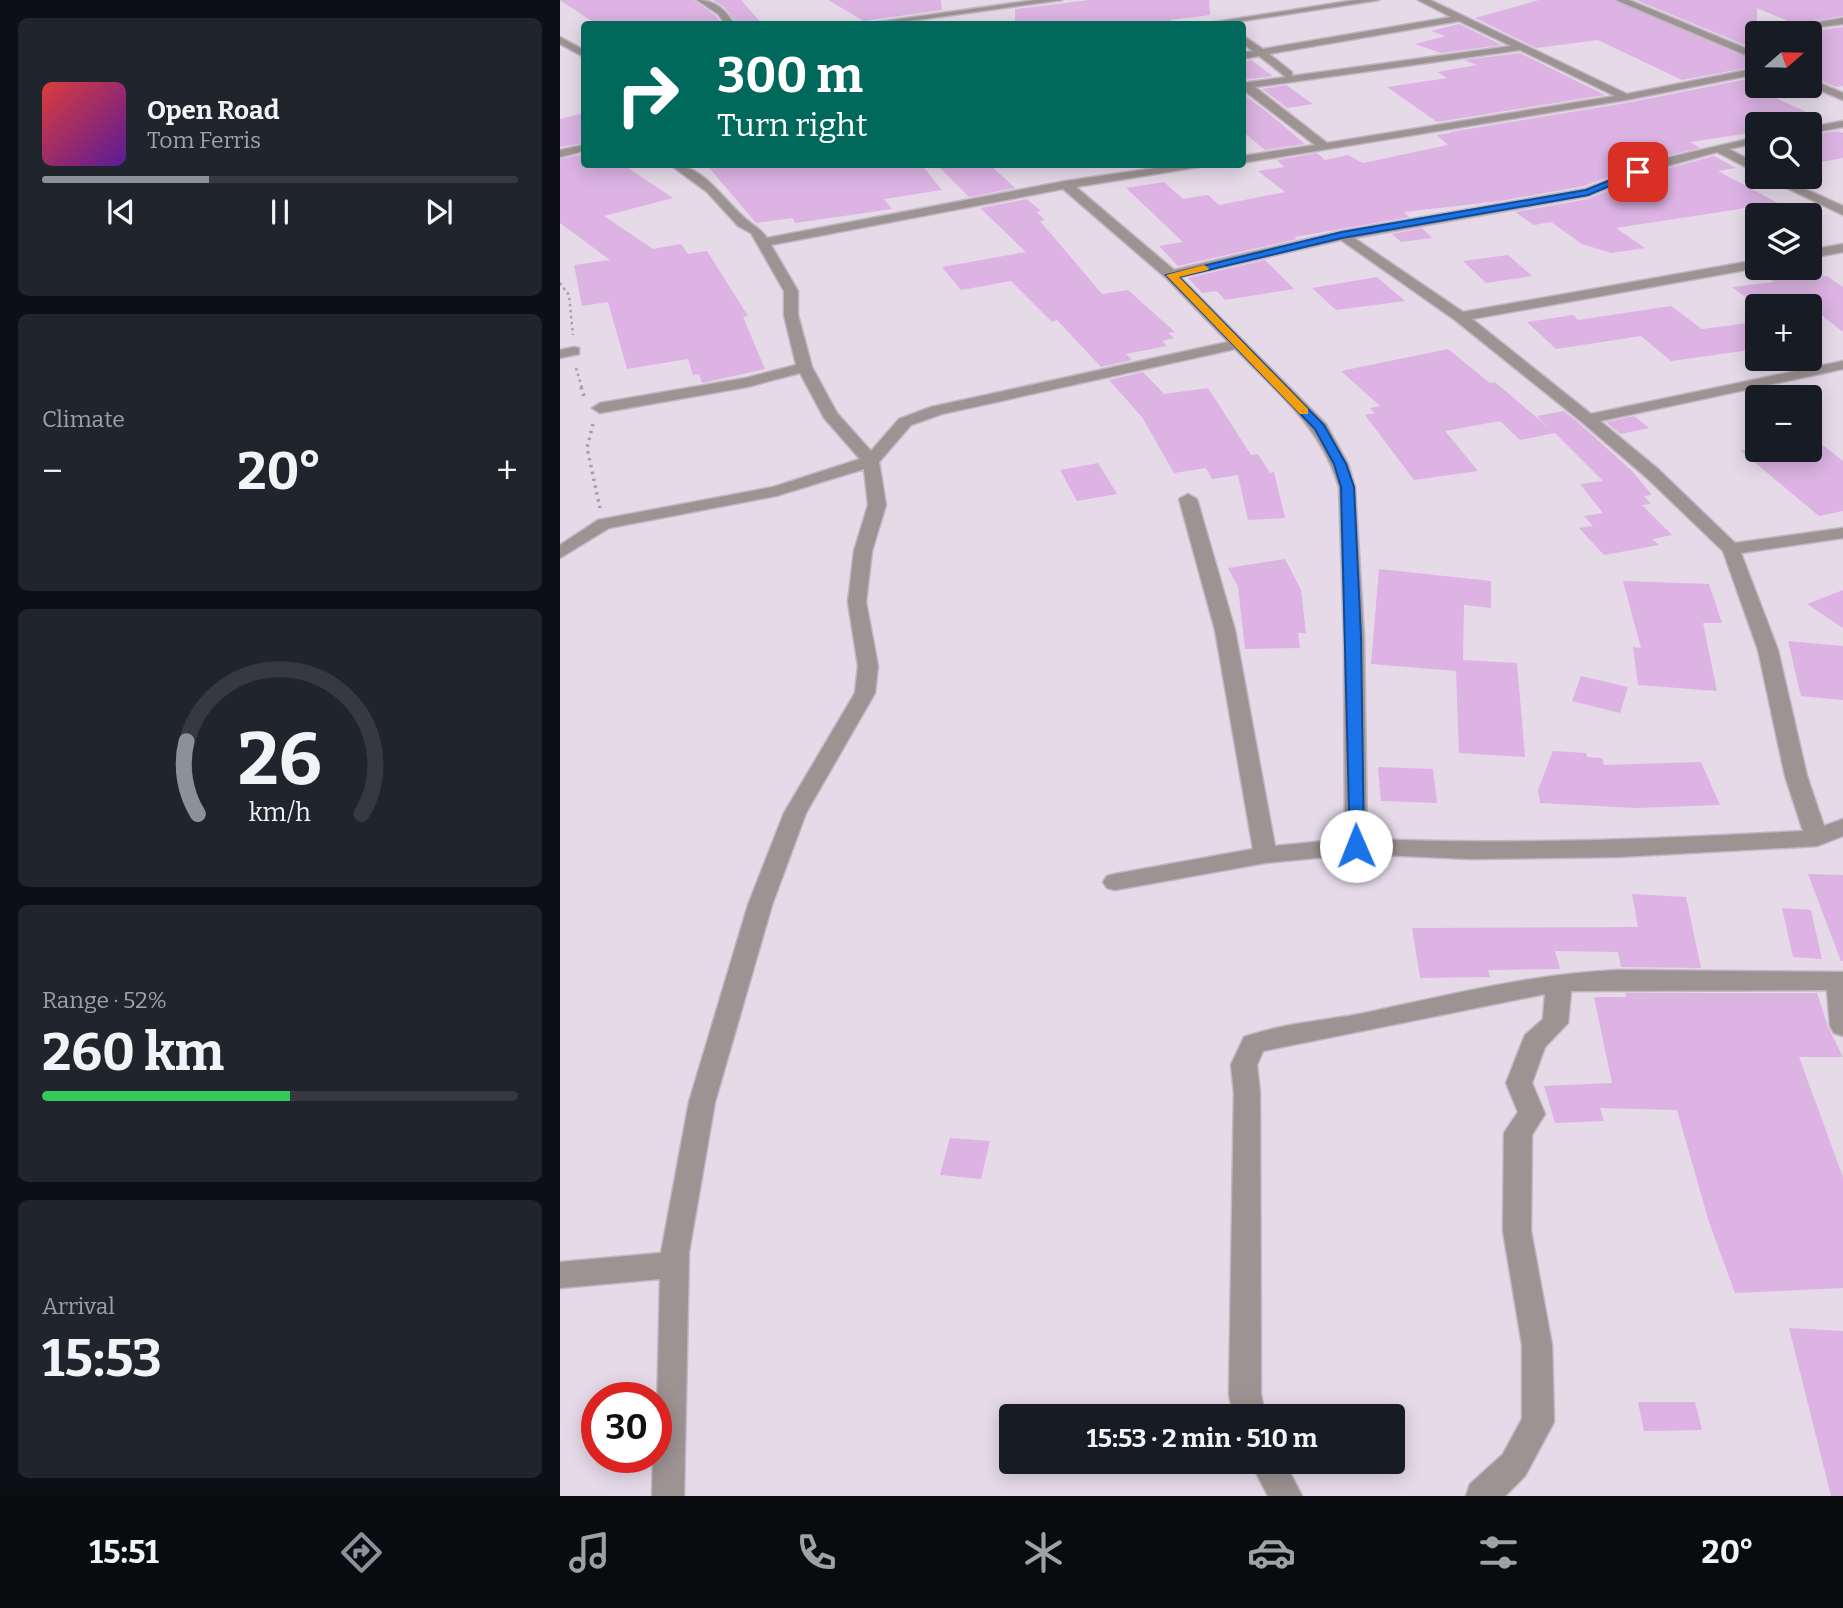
<!DOCTYPE html>
<html lang="en">
<head>
<meta charset="utf-8">
<style>
	body { margin:0; font-family:Bitter,serif; background:#20242c; color:#f1f3f6; height:100vh; display:flex; flex-direction:column; font-size:26px; white-space:nowrap }
	* { box-sizing:border-box; margin:0 }
	p { font-size:23px; color:#9ea1a6 }
	.icon { flex:none; width:38px; height:38px; fill:none; stroke:currentColor; stroke-width:2; stroke-linecap:round; stroke-linejoin:round }
	.map { position:relative; flex:1; overflow:hidden }
	.details { display:flex; flex-direction:column; gap:18px; padding:18px; background:#0d0f14; width:560px }
	.details>* { flex:none }
	.guide { position:absolute; left:21px; top:21px; width:665px; height:147px; border-radius:7px; box-shadow:0 4px 18px #0003; background:#00695c; color:#fff; overflow:hidden }
	.needle { width:46px; rotate:70deg }
	.fabs { position:absolute; left:1185px; top:21px; display:grid; gap:14px }
	.fabs a { display:grid; place-items:center; width:77px; height:77px; border-radius:7px; background:#171b24; box-shadow:0 4px 18px #0003; font-size:35px }
	.speed { position:absolute; left:21px; top:1382px; display:flex; gap:14px; font-size:35px; font-weight:700; text-align:center }
	.speed>* { display:grid; place-content:center; width:91px; height:91px; border-radius:50%; background:#171b24; box-shadow:0 4px 18px #0003; line-height:1 }
	.speed .limit { border:10px solid #d22; background:#fff; color:#111 }
	.pin { position:absolute; display:grid; place-items:center; width:60px; height:60px; color:#fff; margin:-30px; border-radius:14px; box-shadow:0 4px 10px #0006 }
	.me { position:absolute; width:77px; margin:-38px; rotate:359deg; stroke-linejoin:round; filter:drop-shadow(0 0 5px #0008) }
	.turn { display:flex; align-items:center; gap:24px; height:147px; padding:0 21px; font-size:32px }
	.turn .icon { width:91px; height:91px; stroke-width:2.5 }
	.turn b { display:block; font-size:49px; line-height:60px }
	.big { font-size:52px; font-weight:700; line-height:1.1 }
	.details .widget { flex:1; display:flex; flex-direction:column; justify-content:center; gap:10px; min-width:0; padding:0 24px; border-radius:10px; background:#20242c }
	.details .dial { align-items:center; gap:0 }
	.dial svg { height:182px; overflow:visible; fill:none; stroke:#363941; stroke-width:7; stroke-linecap:round; text-anchor:middle }
	.dial text { fill:#f1f3f6; stroke:none }
	.song { display:flex; align-items:center; gap:21px }
	.cover { width:84px; height:84px; border-radius:10px; background:linear-gradient(135deg,hsl(0 70% 55%),hsl(270 70% 35%)) }
	.played { height:7px; border-radius:4px; background:linear-gradient(90deg,#8c9099 35%,#363941 35%) }
	.keys { display:flex; justify-content:space-around; direction:ltr }
	.heat { display:flex; justify-content:space-between; align-items:center; font-size:38px; direction:ltr }
	.charge { height:10px; border-radius:5px; background:linear-gradient(90deg,#34c759 52%,#363941 0) }
	.trip { position:absolute; left:439px; top:1404px; width:406px; height:70px; border-radius:7px; background:#171b24; box-shadow:0 4px 18px #0003; font-weight:700; line-height:70px; text-align:center }
	.menu { display:flex; height:112px; justify-content:space-around; align-items:center; background:#090b0e; color:#9ea1a6 }
	.menu .icon { width:49px; height:49px }
	.menu .active { color:#8c9099 }
	.menu b { font-size:32px; color:#f1f3f6 }
	main { display:flex; flex:1; min-height:0 }
	.map>svg:first-child { display:block }
	.building { fill:#dcb3e3 }
	.lines { fill:none; stroke-linecap:round; stroke-linejoin:round }
	.street-casing { stroke:#c1b6c3; stroke-width:3 }
	.path-far1 { stroke:#a79da9; stroke-width:2.5; stroke-dasharray:2.5 3.5; stroke-linecap:butt }
	.path { stroke:#a79da9; stroke-width:3.5; stroke-dasharray:2.5 4.5; stroke-linecap:butt }
	.street { fill:#9c9392; fill-rule:evenodd }
	.route { fill:#1a73e8; stroke:#114b97; stroke-width:2 }
	.slow { fill:#f59e0b }
</style>
</head>
<body>
<main>
<section class="details">
<div class="widget">
<div class="song"><i class="cover"></i><div><b>Open Road</b><p>Tom Ferris</p></div></div>
<div class="played"></div>
<div class="keys"><svg class="icon" aria-label="previous" viewBox="0 0 24 24"><path d="M18 5L8 12l10 7zM5 5v14"/></svg><svg class="icon" aria-label="pause" viewBox="0 0 24 24"><path d="M8 5v14M16 5v14"/></svg><svg class="icon" aria-label="next" viewBox="0 0 24 24"><path d="M6 5l10 7-10 7zM19 5v14"/></svg></div>
</div>
<div class="widget"><p>Climate</p>
<div class="heat"><a>−</a><b class="big">20°</b><a>+</a></div>
</div>
<div class="widget dial"><svg viewBox="0 0 100 80">
<path d="M14 69A42 42 0 1 1 86 69"/>
<path d="M14 69A42 42 0 0 1 9 37" stroke="#8c9099"/>
<text x="50" y="56" font-size="32" font-weight="700">26</text>
<text x="50" y="72" font-size="11">km/h</text>
</svg></div>
<div class="widget"><p>Range · 52%</p><b class="big">260 km</b><div class="charge"></div></div>
<div class="widget"><p>Arrival</p><b class="big">15:53</b></div>
</section>
<div class="map">
<svg width="1283" height="1496" viewBox="0 0 1283 1496">
	<rect width="100%" height="100%" fill="#e6dae9"/>
	<!-- building -->
	<g class="building">
		<path d="M0,0H134L156,16L162,24H36Z"/>
		<path d="M153,0H181L202,24H177L165,8Z"/>
		<path d="M268,0H381L382,10L304,21Z"/>
		<path d="M529,0H649L650,15L610,20L613,24H455V9Z"/>
		<path d="M979,0H1054L1197,62V66L1122,80L1038,40L976,48L915,18Z"/>
		<path d="M1076,0H1283V16L1235,24L1197,8V30L1191,33L1197,38V50Z"/>
		<path d="M899,24L942,45L881,53L855,44L886,36L871,31Z"/>
		<path d="M1283,27V86L1276,87L1250,76V31Z"/>
		<path d="M960,53L1045,95L877,122L827,87L887,78L877,72L917,65L904,60Z"/>
		<path d="M691,60L713,76L682,80V62Z"/>
		<path d="M1197,77V86H1247L1255,91L1216,98L1253,115L1247,116L1261,122L1197,124V132L1130,142L1140,148L1105,156L1024,186L940,201L844,212L849,217L735,237L737,239L618,266L599,246L623,242L566,188L604,182L623,199L648,195L659,205L725,192L698,171L724,167L717,160L757,153L765,160L788,155L803,163L888,145L877,135L892,133L890,132L1066,103Z"/>
		<path d="M726,85L753,104L727,108L702,89Z"/>
		<path d="M682,93L707,112L745,144L705,150L682,131Z"/>
		<path d="M24,113V143L0,147V119Z"/>
		<path d="M1278,131L1283,133V158L1250,164V135Z"/>
		<path d="M24,154V164H62L113,198L44,216L93,249L121,244L128,254L147,251L188,316L183,317L205,369L142,383L139,374L133,375L128,359L67,369L48,302L22,306L14,265L50,260L0,223V159Z"/>
		<path d="M1154,156L1176,168L1158,171L1218,203L1056,228L1085,248L1051,253L1022,244L991,222L974,225L955,212L1028,199L1094,172Z"/>
		<path d="M146,164H361L382,190L324,199L332,209L235,223L233,218L196,223Z"/>
		<path d="M407,164H429L455,188L409,197L380,168Z"/>
		<path d="M467,199L481,211L476,212L485,220L480,221L542,294L568,290L615,332L608,333L614,338L602,341L607,346L566,354L572,360L541,367L497,320L492,322L451,281L401,290L382,267L466,252L420,208Z"/>
		<path d="M862,228L872,238L841,242L832,234Z"/>
		<path d="M948,255L972,276L926,283L903,261Z"/>
		<path d="M705,260L734,289L665,300L657,291L642,293L628,278Z"/>
		<path d="M1251,272L1259,277L1267,276L1283,287V332L1250,306H1197L1172,287L1214,282L1208,277Z"/>
		<path d="M817,277L845,301L776,310L752,288Z"/>
		<path d="M1111,306L1142,329L1197,322V349L1111,361L1081,336L996,349L967,322L1013,315L1018,320Z"/>
		<path d="M888,349L930,383L935,382L990,429L977,416L1004,411L1020,424L1072,471L1092,495L1084,496L1091,504L1082,505L1112,535L1092,539L1099,545L1044,555L1019,528L1033,526L1024,516L1043,513L1020,484L1043,481L995,433L960,440L940,421L885,431L918,471L854,480L805,415L815,413L810,408L820,406L781,371Z"/>
		<path d="M583,372L604,394L648,388L691,455L698,454L710,473L714,472L725,518L688,520L678,475L652,479L646,468L614,473L582,417L549,380Z"/>
		<path d="M1074,416L1089,428L1060,434L1046,422Z"/>
		<path d="M1250,435L1283,461V511L1259,516L1180,450H1250Z"/>
		<path d="M538,463L557,494L517,501L500,470Z"/>
		<path d="M725,559L741,590L746,633H738L740,648L685,649L678,587L668,568Z"/>
		<path d="M819,569L931,581V608L904,605L903,660L957,663L965,757L899,753L896,671L811,664Z"/>
		<path d="M1063,581L1149,584L1162,623H1143L1157,691L1078,685L1073,647L1081,648Z"/>
		<path d="M1283,590V628L1247,604Z"/>
		<path d="M1228,641L1283,646V700L1241,696Z"/>
		<path d="M1021,676L1068,687L1060,713L1012,701Z"/>
		<path d="M993,751L1026,753L1027,757L1042,758L1044,765L1141,762L1160,805L1076,808L980,803L978,790Z"/>
		<path d="M818,767L873,769L877,803L821,801Z"/>
		<path d="M1248,874L1283,875V961H1281Z"/>
		<path d="M1072,894L1126,897L1141,968L1061,967L1058,952L995,951L1000,969L928,970L930,977L860,978L852,928L1078,927Z"/>
		<path d="M1222,908L1251,910L1262,959L1233,957Z"/>
		<path d="M1065,993H1257L1268,1027L1283,1057H1239L1283,1177V1288L1175,1293L1149,1222L1117,1110L1040,1108L1044,1121L995,1123L984,1086L1052,1083L1034,997H1066Z"/>
		<path d="M390,1138L430,1141L421,1179L380,1175Z"/>
		<path d="M1229,1328L1283,1331V1496H1271Z"/>
		<path d="M1078,1402H1135L1142,1430L1084,1431Z"/>
	</g>
	<g class="lines">
		<defs>
			<g id="street">
				<path d="M137,0C155,0 165,9 174,24H165L158,14Z"/>
				<path d="M475,0H502L328,24H304Z"/>
				<path d="M795,0H819L664,24H643Z"/>
				<path d="M858,0H870L1067,94L1197,68V74L1066,100L682,163V156L755,145L682,89V83L726,77L699,56L682,59V53L693,51L682,43V35L703,49L891,17ZM899,21L951,46L732,76V72L709,54ZM960,50L1055,96L767,143L695,87Z"/>
				<path d="M1056,0H1069L1197,53V60Z"/>
				<path d="M1283,18V24L1197,35L1194,33Z"/>
				<path d="M0,37L24,50V57L0,44Z"/>
				<path d="M1250,79L1283,93V100L1250,86Z"/>
				<path d="M1283,121V127L1250,133V127Z"/>
				<path d="M1197,137V143L1169,149L1197,164V173L1157,152L1093,170L1028,196L794,238L903,312L1197,260V268L912,319L1031,414L1283,361V369L1040,421L1098,469L1175,543L1283,528V538L1181,553L1218,650L1247,776L1264,826L1283,819V836L1257,846L1058,857L911,859L796,854L705,863L555,890L547,888L543,882L547,876L555,874L693,849L655,630L619,499L628,494L637,499L675,630L715,846L785,839L784,637L779,487C761,427 718,393 675,349L382,414L351,425L319,462L326,505L312,551L306,602L318,666L315,693L246,813L212,905L155,1102L129,1252L124,1496H92L93,1458H96L100,1279L0,1288V1262L101,1253L129,1102L188,905L224,813L295,693L298,666L288,602L294,551L308,505L304,469L216,496L49,528L0,558V545L38,520L213,487L300,459L264,418L240,373L187,387L40,413L32,408L40,403L186,378L236,365L224,315V291L191,233L178,226L147,192L109,164C144,164 163,200 187,220C195,227 201,229 207,238L506,181L623,164H657L516,187L614,270L782,231L1025,189L1106,158ZM503,189L606,278L668,342L371,407L339,419L311,451L277,413L252,367L238,315V291L211,245ZM781,240L895,320L1022,422L1086,477L1163,551L1198,650L1225,776L1243,831C1098,839 953,845 807,839L804,637L795,487L788,464L766,424L620,277Z"/>
				<path d="M24,145V151L0,157V150Z"/>
				<path d="M1204,177H1219L1283,206V215Z"/>
				<path d="M1283,244V252L1250,258V250Z"/>
				<path d="M14,347L19,348V354L0,358V350Z"/>
				<path d="M1058,970L1283,972V1036L1274,1033L1270,1026L1267,990L1011,991L1008,1023L985,1047L972,1083L985,1114L972,1135L971,1231L992,1345L994,1422L965,1476L945,1496H906L910,1484L943,1454L962,1419V1345L943,1231L944,1133L958,1112L946,1083L965,1035L983,1019L985,994L703,1051L697,1065L700,1093L701,1394L705,1416H673L669,1394L674,1093L671,1065L684,1037C724,1023 764,1021 805,1013C889,995 972,974 1058,970Z"/>
				<path d="M690,1461H724L742,1496H708Z"/>
			</g>
		</defs>
		<!-- street casing -->
		<use href="#street" class="street-casing"/>
		<!-- path-far1 -->
		<g class="path-far1">
			<path d="M0,283L9,295L13,335"/>
			<path d="M16,368L22,388"/>
		</g>
		<!-- path -->
		<g class="path">
			<path d="M21,387L24,396"/>
			<path d="M33,424L27,448L40,508"/>
		</g>
		<!-- street -->
		<use href="#street" class="street"/>
	</g>
	<!-- route -->
	<path class="route" d="M1075,170L1083,172L1028,195L782,238L619,277L764,425L786,464L794,487L801,637L804,846L802,850H790L781,487L774,464L755,429L606,275L782,232L1026,190Z"/>
	<!-- slow -->
	<path class="slow" d="M644,265L649,268L648,270L619,277L748,409V414H740L606,275Z"/>
</svg>
<div class="fabs">
<a><svg class="needle" viewBox="-14 -14 28 28"><path d="M0-13l5 13h-10z" fill="#e53935"/><path d="M0 13l5-13h-10z" fill="#9ea1a6"/></svg></a>
<a><svg class="icon" aria-label="search" viewBox="0 0 24 24"><circle cx="10" cy="10" r="6"/><path d="M15 15l6 6"/></svg></a>
<a><svg class="icon" aria-label="layers" viewBox="0 0 24 24"><path d="M12 4l9 5-9 5-9-5zM3 14l9 5 9-5"/></svg></a>
<a>+</a>
<a>−</a>
</div>
<div class="speed"><div class="limit">30</div></div>
<div class="pin" style="left:1078px;top:172px;background:#d93025"><svg class="icon" aria-label="arrive" viewBox="0 0 24 24"><path d="M6 21V4h12l-3 4 3 4H6"/></svg></div>
<svg class="me" style="left:796px;top:846px" viewBox="-20 -20 40 40"><circle r="19" fill="#fff"/><path d="M0-13L10 11 0 6-10 11z" fill="#1a73e8"/></svg>
<div class="trip">15:53 · 2 min · 510 m</div>
<div class="guide">
<div class="turn"><svg class="icon" aria-label="right" viewBox="0 0 24 24"><path d="M7 20v-9h11M14 6l5 5-5 5"/></svg><div><b>300 m</b>Turn right</div></div>
</div>
</div>
</main>
<nav class="menu">
<b>15:51</b>
<svg class="icon active" aria-label="directions" viewBox="0 0 24 24"><path d="M12 3l9 9-9 9-9-9zM9 14v-3h6M13 9l2 2-2 2"/></svg>
<svg class="icon" aria-label="music" viewBox="0 0 24 24"><path d="M9 18V5l10-2v13"/><circle cx="6" cy="18" r="3"/><circle cx="16" cy="16" r="3"/></svg>
<svg class="icon" aria-label="phone" viewBox="0 0 24 24"><path d="M5 4h4l2 5-3 2q2 4 5 5l2-3 5 2v4C11 20 4 13 5 4z"/></svg>
<svg class="icon" aria-label="climate" viewBox="0 0 24 24"><path d="M12 3v18M4 7l16 10M4 17L20 7"/></svg>
<svg class="icon" aria-label="car" viewBox="0 0 24 24"><path d="M5 17H2v-5l4-1 3-4h7l3 4 3 1v5h-3M9 17h6M6 11h13"/><circle cx="7" cy="17" r="2"/><circle cx="17" cy="17" r="2"/></svg>
<svg class="icon" aria-label="filters" viewBox="0 0 24 24"><path d="M4 7h16M4 17h16"/><circle cx="9" cy="7" r="2"/><circle cx="15" cy="17" r="2"/></svg>
<b>20°</b>
</nav>
</body>
</html>
